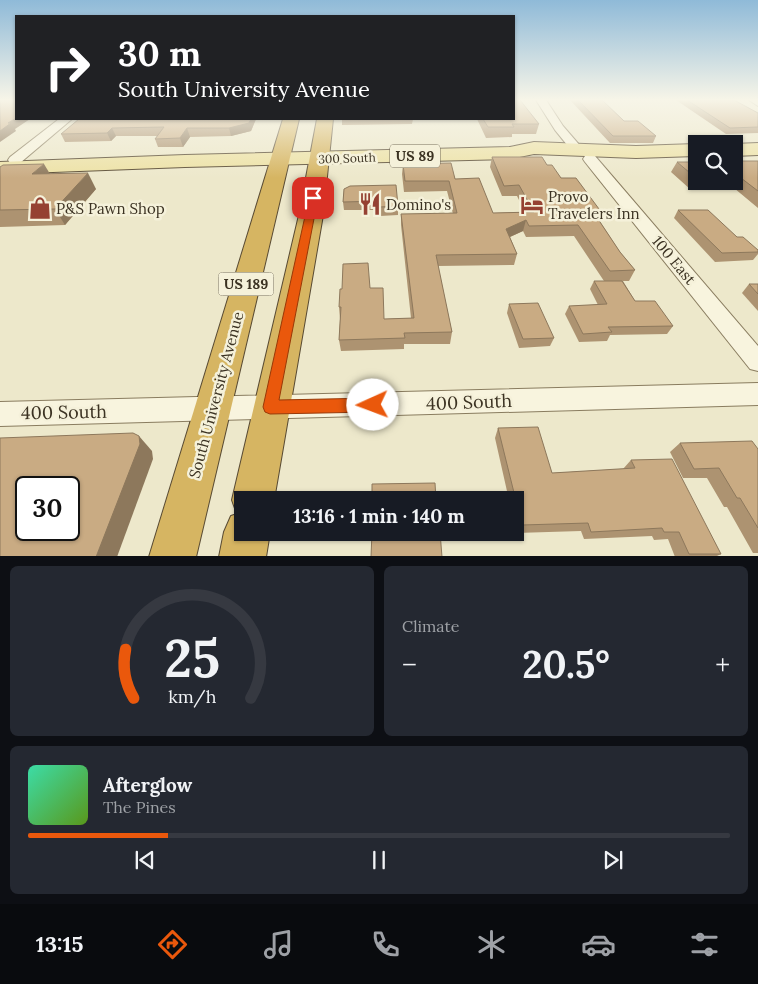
<!DOCTYPE html>
<html lang="en">
<head>
<meta charset="utf-8">
<style>
	body { margin:0; font-family:Lora,serif; background:#242831; color:#f1f3f6; height:100vh; display:flex; flex-direction:column; font-size:19px; white-space:nowrap }
	* { box-sizing:border-box; margin:0 }
	p { font-size:16px; color:#9ea1a6 }
	.icon { flex:none; width:28px; height:28px; fill:none; stroke:currentColor; stroke-width:2; stroke-linecap:round; stroke-linejoin:round }
	.map { position:relative; height:556px; overflow:hidden }
	.side { display:flex; flex-direction:column; gap:10px; padding:10px; background:#0d0f14; flex:1 }
	.side>* { flex:none }
	.hud { position:absolute; left:15px; top:15px; width:500px; height:105px; border-radius:0px; box-shadow:0 1px 4px #0004; background:#202124; color:#fff; overflow:hidden }
	.tools { position:absolute; left:688px; top:135px; display:grid; gap:10px }
	.tools a { display:grid; place-items:center; width:55px; height:55px; border-radius:0px; background:#171b24; box-shadow:0 1px 4px #0004; font-size:25px }
	.speed { position:absolute; left:15px; top:476px; display:flex; gap:10px; font-size:25px; font-weight:700; text-align:center }
	.speed>* { display:grid; place-content:center; width:65px; height:65px; border-radius:50%; background:#171b24; box-shadow:0 1px 4px #0004; line-height:1 }
	.speed .limit { border:2px solid #111; border-radius:8px; background:#fff; color:#111 }
	.pin { position:absolute; display:grid; place-items:center; width:42px; height:42px; color:#fff; margin:-21px; border-radius:10px; box-shadow:0 2px 8px #0006 }
	.me { position:absolute; width:55px; margin:-28px; rotate:268deg; stroke-linejoin:round; filter:drop-shadow(0 0 4px #0008) }
	.turn { display:flex; align-items:center; gap:18px; height:105px; padding:0 20px; font-size:22px }
	.turn .icon { width:65px; height:65px; stroke-width:2.5 }
	.turn b { display:block; font-size:35px; line-height:42px }
	.big { font-size:38px; font-weight:700; line-height:1.1 }
	.side .tile { flex:1; display:flex; flex-direction:column; justify-content:center; gap:8px; min-width:0; padding:0 18px; border-radius:8px; background:#242831 }
	.side .dial { align-items:center; gap:0 }
	.dial svg { height:130px; overflow:visible; fill:none; stroke:#363941; stroke-width:7; stroke-linecap:round; text-anchor:middle }
	.dial text { fill:#f1f3f6; stroke:none }
	.song { display:flex; align-items:center; gap:15px }
	.cover { width:60px; height:60px; border-radius:8px; background:linear-gradient(135deg,hsl(160 70% 55%),hsl(90 70% 35%)) }
	.played { height:5px; border-radius:2px; background:linear-gradient(90deg,#ea580c 20%,#363941 20%) }
	.keys { display:flex; justify-content:space-around; direction:ltr }
	.heat { display:flex; justify-content:space-between; align-items:center; font-size:28px; direction:ltr }
	.side .tiles { flex:1; display:grid; gap:10px; grid-template-columns:1fr 1fr }
	.tile:last-child { grid-column:span 2 }
	.trip { position:absolute; left:234px; top:491px; width:290px; height:50px; border-radius:0px; background:#171b24; box-shadow:0 1px 4px #0004; font-weight:700; line-height:50px; text-align:center }
	.dock { display:flex; height:80px; justify-content:space-around; align-items:center; background:#090b0e; color:#9ea1a6 }
	.dock .icon { width:35px; height:35px }
	.dock .on { color:#ea580c }
	.dock b { font-size:22px; color:#f1f3f6 }
	.map>svg:first-child { display:block }
	.lines { fill:none; stroke-linecap:round; stroke-linejoin:round }
	.street-casing { stroke:#897c5f; stroke-width:2 }
	.primary-casing { stroke:#584a33; stroke-width:2 }
	.highway-casing { stroke:#584a33; stroke-width:2 }
	.street { fill:#f8f4de; fill-rule:evenodd }
	.primary { fill:#ede2a6; fill-rule:evenodd }
	.highway { fill:#d6b562; fill-rule:evenodd }
	.wall { fill:#ad9371 }
	.shaded-wall { fill:#8d785c }
	.building { fill:#c9ab83; stroke:#8d785c; fill-rule:evenodd }
	.route { fill:#ea580c; stroke:#983908 }
	.labels { text-anchor:middle; dominant-baseline:central; stroke-width:5; stroke-linejoin:round; paint-order:stroke }
	.far-street-label { font-size:12px; fill:#3b3222; stroke:#f5f1da }
	.shield { fill:#f5f1da; stroke:#736b59; stroke-width:1 }
	.shield-label { font-size:14px; font-weight:bold; fill:#3b3222 }
	.poi-label { font-size:15px; fill:#3b3222; stroke:#f5f1da; text-anchor:start }
	.street-label { font-size:15px; fill:#3b3222; stroke:#f5f1da }
	.near-street-label { font-size:18px; fill:#3b3222; stroke:#f5f1da }
</style>
</head>
<body>
<div class="map">
<svg width="758" height="557" viewBox="0 0 758 557">
	<rect width="100%" height="100%" fill="#ede8cb"/>
	<g class="lines">
		<defs>
			<g id="street">
				<path d="M536,100H546L563,126L582,148L580,151H572L555,130Z"/>
				<path d="M749,100H758V106Z"/>
				<path d="M59,119H72L20,163H10L8,160L10,157Z"/>
				<path d="M590,155L595,156L758,346V371L750,369L585,162L583,159L585,156Z"/>
				<path d="M758,383V405L0,426V402Z"/>
			</g>
			<g id="primary">
				<path d="M534,142L636,146L696,144V156L636,158L534,154L510,159L185,167L0,174V162L185,155L510,147Z"/>
				<path d="M758,143V155L734,156V144Z"/>
			</g>
			<g id="highway">
				<path d="M283,119H299L196,557H149Z"/>
				<path d="M317,119H333L323,215L274,500H242V532H270L266,557H219L224,532L231,516L237,514L232,500L299,215Z"/>
			</g>
		</defs>
		<!-- street casing -->
		<use href="#street" class="street-casing"/>
		<!-- primary casing -->
		<use href="#primary" class="primary-casing"/>
		<!-- highway casing -->
		<use href="#highway" class="highway-casing"/>
		<!-- street -->
		<use href="#street" class="street"/>
		<!-- primary -->
		<use href="#primary" class="primary"/>
		<!-- highway -->
		<use href="#highway" class="highway"/>
	</g>
	<!-- wall -->
	<g class="wall">
		<path d="M570,100H602L624,121L656,136L653,143H610Z"/>
		<path d="M676,100H734L758,113V133L726,134Z"/>
		<path d="M79,119H256L251,131L231,136L190,137L183,147H158L155,139L158,136H116L111,141L65,142L61,134Z"/>
		<path d="M342,119H413L412,124L342,125Z"/>
		<path d="M477,119H514L539,124L536,134H512V137L486,138Z"/>
		<path d="M492,157L547,165L561,178L602,213L599,220L620,252L635,270L629,281H623L635,301L673,326L667,334L610,335L607,341L579,342L565,314L569,306L598,305L590,289L594,281H604L574,236L526,237L523,231L510,237L517,254L514,265L438,266L452,332L450,344H404V349L341,351L339,340L340,319L339,307L370,288L384,319L411,318L401,225V214H453L447,191L404,192L402,174L403,164L455,179L493,213L525,212L517,196H502L490,167Z"/>
		<path d="M734,161H758V208L734,188L690,189L671,172L677,162H696V181H734Z"/>
		<path d="M0,167L50,174L96,189L65,225L0,227Z"/>
		<path d="M344,189L398,206V215L380,216V210H344L343,202Z"/>
		<path d="M678,210L737,237L758,250V254L753,260L715,262L674,218Z"/>
		<path d="M749,284H758V311L742,293Z"/>
		<path d="M509,304L554,338L550,346L519,348L507,313Z"/>
		<path d="M498,428L552,473L623,469L631,460L721,554L715,557H675L668,539L654,540L652,536L584,539L581,531L516,533L515,527V500H509L495,438Z"/>
		<path d="M680,443L758,449V553H753L727,507H724L707,478H683L670,452Z"/>
	</g>
	<!-- shaded-wall -->
	<g class="shaded-wall">
		<path d="M16,118V119H30L15,129L16,131L0,142V131L8,123Z"/>
		<path d="M251,119H256L251,131L231,136L229,128Z"/>
		<path d="M112,128L116,136L111,141L107,133Z"/>
		<path d="M187,128L190,137L183,147L180,138Z"/>
		<path d="M44,164L53,179L32,174Z"/>
		<path d="M88,173L96,189L65,225L55,209Z"/>
		<path d="M526,220L523,231L503,240L506,229Z"/>
		<path d="M139,436L152,451L153,459L117,557H96Z"/>
	</g>
	<!-- building -->
	<g class="building">
		<path d="M0,100H16V118L8,123H11L0,131Z"/>
		<path d="M514,100H520L539,124H512L514,127H488L483,119H514Z"/>
		<path d="M578,100H602L624,121H638L656,136H613Z"/>
		<path d="M687,100H734L758,113V127L730,128Z"/>
		<path d="M79,119H251L249,123L229,128H187L180,138L155,139L164,127L112,128L107,133L61,134Z"/>
		<path d="M492,157H542L547,165H552L561,178H576L602,213H594L620,252L635,270L610,271L578,225L529,226L526,220L506,229L517,254L436,255L452,332L404,333L405,338L339,340L341,307H339L340,289H342L343,264L368,263L370,288H383L384,319L414,318L401,214L457,213L449,181H405L403,164L451,163L455,179L479,178L493,213L534,212L519,185L504,186Z"/>
		<path d="M734,161H758V191L741,178H734Z"/>
		<path d="M677,162H696V178Z"/>
		<path d="M44,164L32,174L88,173L55,209L0,210V167L3,165Z"/>
		<path d="M396,185L398,206L380,207V201L343,202L344,189L350,186Z"/>
		<path d="M678,210H708L737,237H743L758,250V252L722,253Z"/>
		<path d="M594,281H622L635,301H655L673,326L608,327L612,332L583,334L569,306L607,304Z"/>
		<path d="M749,284H758V294Z"/>
		<path d="M538,303L554,338L523,339L509,304Z"/>
		<path d="M538,427L552,473L635,468L631,460L672,459L721,554H689L679,532H664L662,528L591,532L588,523L522,525L498,428Z"/>
		<path d="M133,433L139,436L140,444L96,557H0V438ZM26,488H69V530H26Z"/>
		<path d="M752,441L758,449V528L740,498H737L719,468L694,469L680,443Z"/>
		<path d="M435,483L436,500H372V484Z"/>
		<path d="M372,532H440L442,557H371Z"/>
	</g>
	<!-- sky -->
	<linearGradient id="sky" x2="0" y2="1"><stop stop-color="#8fbad8"/><stop offset="0.56" stop-color="#f7f5e8"/><stop offset="1" stop-color="#f7f5e8" stop-opacity="0"/></linearGradient>
	<rect width="758" height="178" fill="url(#sky)"/>
	<!-- route -->
	<path class="route" d="M313,196L318,198L279,400L373,398L379,400L381,405L379,410L373,412L270,414L265,412L263,407L309,198Z"/>
	<!-- icons -->
	<defs>
		<symbol id="restaurant-bare" viewBox="-9 -9 18 18"><path d="M-5-6h1v4h1v-4h1v4h1v-4h1v5L-1.5 .5V6h-2V.5L-5-1ZM5-6V6H3V1.5H1.5Q1.5-4 5-6Z" fill="#954132" stroke="#f5f1da" stroke-width="2.5" paint-order="stroke"/></symbol>
		<symbol id="hotel-bare" viewBox="-9 -9 18 18"><path d="M-6-4.5h1.5V1H6V5H4.5V3h-9V5H-6ZM-4 0a1.8 1.8 0 1 1 3.6 0ZM.5 0V-2.5h3Q6-2.5 6 0Z" fill="#954132" stroke="#f5f1da" stroke-width="2.5" paint-order="stroke"/></symbol>
		<symbol id="shop-bare" viewBox="-9 -9 18 18"><path d="M-5-2.5h2.3a2.7 3.5 0 0 1 5.4 0H5L5.5 6h-11ZM-1.5-2.5h3a1.5 2.3 0 0 0-3 0Z" fill="#954132" stroke="#f5f1da" stroke-width="2.5" paint-order="stroke"/></symbol>
	</defs>
	<g fill-rule="evenodd">
		<use href="#restaurant-bare" x="354" y="188" width="32" height="32"/>
		<use href="#hotel-bare" x="516" y="189" width="32" height="32"/>
		<use href="#shop-bare" x="24" y="192" width="32" height="32"/>
	</g>
	<g class="labels">
		<!-- far-street labels -->
		<g class="far-street-label">
			<text transform="translate(347 158) rotate(-2)">300 South</text>
		</g>
		<!-- shield labels -->
		<g class="shield">
			<rect x="390" y="144.5" width="50" height="23" rx="4"/>
			<rect x="218.5" y="272.5" width="55" height="23" rx="4"/>
		</g>
		<g class="shield-label">
			<text x="415" y="156">US 89</text>
			<text x="246" y="284">US 189</text>
		</g>
		<!-- poi labels -->
		<g class="poi-label">
			<text x="548" y="196">Provo<tspan x="548" dy="17">Travelers Inn</tspan></text>
			<text x="386" y="204">Domino's</text>
			<text x="56" y="208">P&amp;S Pawn Shop</text>
		</g>
		<!-- street labels -->
		<g class="street-label">
			<text transform="translate(674 260) rotate(50)">100 East</text>
			<text transform="translate(216 395) rotate(-75)">South University Avenue</text>
		</g>
		<!-- near-street labels -->
		<g class="near-street-label">
			<text transform="translate(469 402) rotate(-2)">400 South</text>
			<text transform="translate(64 412) rotate(-1)">400 South</text>
		</g>
	</g>
</svg>
<div class="tools">
<a><svg class="icon" aria-label="search" viewBox="0 0 24 24"><circle cx="10" cy="10" r="6"/><path d="M15 15l6 6"/></svg></a>
</div>
<div class="speed"><div class="limit">30</div></div>
<div class="pin" style="left:313px;top:198px;background:#d93025"><svg class="icon" aria-label="arrive" viewBox="0 0 24 24"><path d="M6 21V4h12l-3 4 3 4H6"/></svg></div>
<svg class="me" style="left:373px;top:405px" viewBox="-20 -20 40 40"><circle r="19" fill="#fff"/><path d="M0-13L10 11 0 6-10 11z" fill="#ea580c"/></svg>
<div class="trip">13:16 · 1 min · 140 m</div>
<div class="hud">
<div class="turn"><svg class="icon" aria-label="right" viewBox="0 0 24 24"><path d="M7 20v-9h11M14 6l5 5-5 5"/></svg><div><b>30 m</b>South University Avenue</div></div>
</div>
</div>
<section class="side">
<div class="tiles">
<div class="tile dial"><svg viewBox="0 0 100 80">
<path d="M14 69A42 42 0 1 1 86 69"/>
<path d="M14 69A42 42 0 0 1 9 39" stroke="#ea580c"/>
<text x="50" y="56" font-size="32" font-weight="700">25</text>
<text x="50" y="72" font-size="11">km/h</text>
</svg></div>
<div class="tile"><p>Climate</p>
<div class="heat"><a>−</a><b class="big">20.5°</b><a>+</a></div>
</div>
<div class="tile">
<div class="song"><i class="cover"></i><div><b>Afterglow</b><p>The Pines</p></div></div>
<div class="played"></div>
<div class="keys"><svg class="icon" aria-label="previous" viewBox="0 0 24 24"><path d="M18 5L8 12l10 7zM5 5v14"/></svg><svg class="icon" aria-label="pause" viewBox="0 0 24 24"><path d="M8 5v14M16 5v14"/></svg><svg class="icon" aria-label="next" viewBox="0 0 24 24"><path d="M6 5l10 7-10 7zM19 5v14"/></svg></div>
</div>
</div>
</section>
<nav class="dock">
<b>13:15</b>
<svg class="icon on" aria-label="directions" viewBox="0 0 24 24"><path d="M12 3l9 9-9 9-9-9zM9 14v-3h6M13 9l2 2-2 2"/></svg>
<svg class="icon" aria-label="music" viewBox="0 0 24 24"><path d="M9 18V5l10-2v13"/><circle cx="6" cy="18" r="3"/><circle cx="16" cy="16" r="3"/></svg>
<svg class="icon" aria-label="phone" viewBox="0 0 24 24"><path d="M5 4h4l2 5-3 2q2 4 5 5l2-3 5 2v4C11 20 4 13 5 4z"/></svg>
<svg class="icon" aria-label="climate" viewBox="0 0 24 24"><path d="M12 3v18M4 7l16 10M4 17L20 7"/></svg>
<svg class="icon" aria-label="car" viewBox="0 0 24 24"><path d="M5 17H2v-5l4-1 3-4h7l3 4 3 1v5h-3M9 17h6M6 11h13"/><circle cx="7" cy="17" r="2"/><circle cx="17" cy="17" r="2"/></svg>
<svg class="icon" aria-label="filters" viewBox="0 0 24 24"><path d="M4 7h16M4 17h16"/><circle cx="9" cy="7" r="2"/><circle cx="15" cy="17" r="2"/></svg>
</nav>
</body>
</html>
